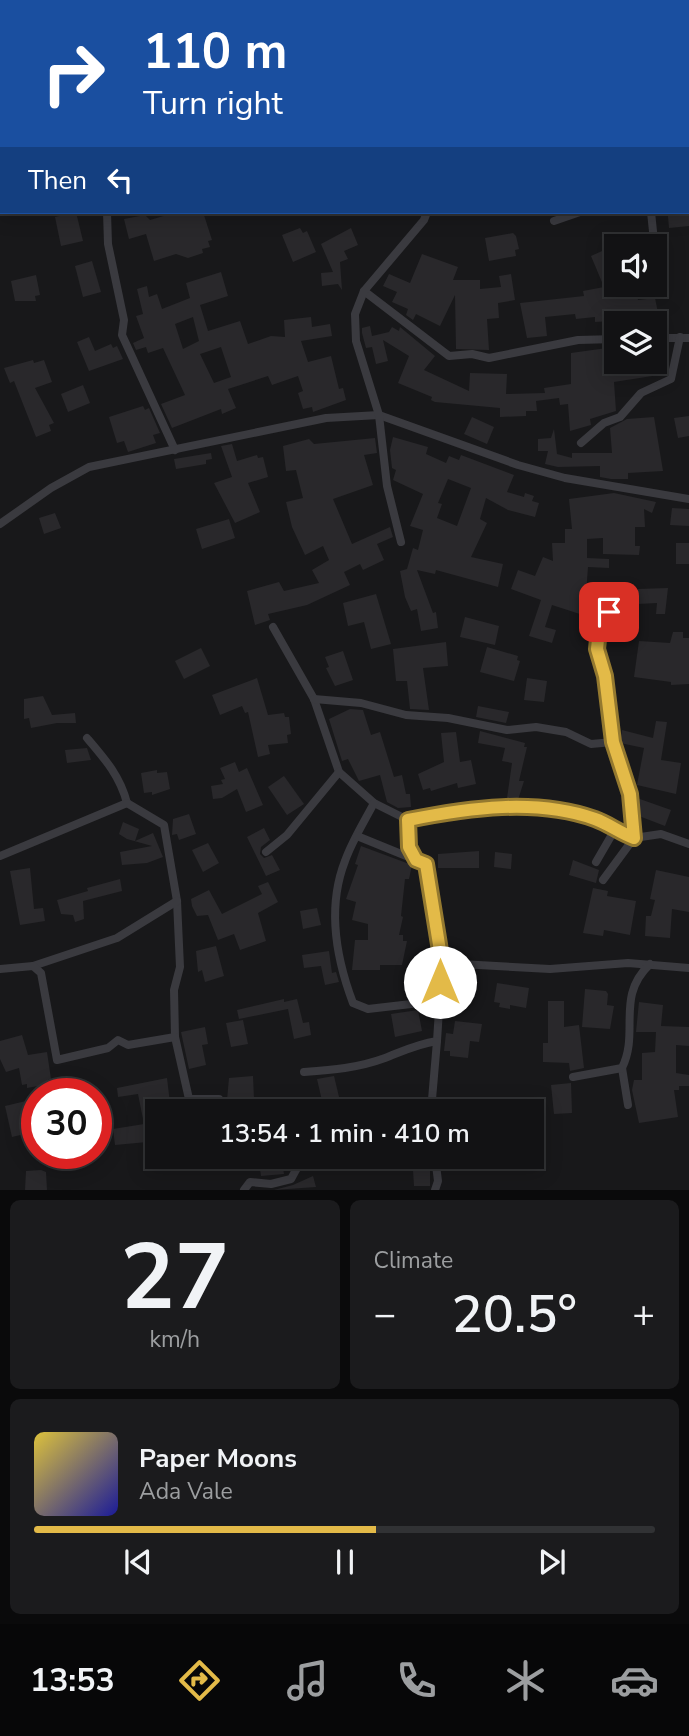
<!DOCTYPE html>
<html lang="en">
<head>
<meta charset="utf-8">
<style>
	body { margin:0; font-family:"Nunito Sans",sans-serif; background:#1b1b1d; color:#f1f3f6; height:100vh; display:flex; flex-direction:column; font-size:26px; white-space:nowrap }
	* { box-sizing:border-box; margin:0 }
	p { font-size:23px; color:#9c9ea0 }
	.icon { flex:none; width:38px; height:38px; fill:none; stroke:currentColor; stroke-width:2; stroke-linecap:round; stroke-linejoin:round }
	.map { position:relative; height:1190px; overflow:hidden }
	.sheet { display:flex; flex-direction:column; gap:10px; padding:10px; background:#0a0a0b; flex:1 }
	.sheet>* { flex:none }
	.guide { position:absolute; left:0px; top:0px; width:690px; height:214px; box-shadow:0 4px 18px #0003,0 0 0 2px #313234; background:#1a4fa0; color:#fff; overflow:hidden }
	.controls { position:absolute; left:604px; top:234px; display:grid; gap:14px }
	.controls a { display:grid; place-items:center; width:63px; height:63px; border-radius:0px; background:#121214; box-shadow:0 4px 18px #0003,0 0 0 2px #313234; font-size:35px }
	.speed { position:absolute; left:21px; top:1078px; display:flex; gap:14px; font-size:35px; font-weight:700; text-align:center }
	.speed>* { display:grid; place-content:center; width:91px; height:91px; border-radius:50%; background:#121214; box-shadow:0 4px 18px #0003,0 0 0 2px #313234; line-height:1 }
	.speed .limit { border:10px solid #d22; background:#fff; color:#111 }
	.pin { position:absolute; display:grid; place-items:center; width:60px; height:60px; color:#fff; margin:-30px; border-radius:14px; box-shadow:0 4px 10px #0006 }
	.me { position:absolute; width:77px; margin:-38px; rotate:0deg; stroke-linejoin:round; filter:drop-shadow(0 0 5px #0008) }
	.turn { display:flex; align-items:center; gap:24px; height:147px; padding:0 28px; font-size:32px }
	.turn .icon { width:91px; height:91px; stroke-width:2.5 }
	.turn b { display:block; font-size:49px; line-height:60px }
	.then { display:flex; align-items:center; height:66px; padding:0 28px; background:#0003; gap:14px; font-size:26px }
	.big { font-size:52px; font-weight:600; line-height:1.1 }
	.sheet .tile { flex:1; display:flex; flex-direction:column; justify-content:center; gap:10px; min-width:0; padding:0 24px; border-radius:10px; background:#1b1b1d }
	.sheet .dial { align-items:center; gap:0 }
	.dial b { font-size:91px; line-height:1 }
	.song { display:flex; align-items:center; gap:21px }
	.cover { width:84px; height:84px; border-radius:10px; background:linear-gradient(135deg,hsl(50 70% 55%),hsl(240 70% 35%)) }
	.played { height:7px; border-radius:4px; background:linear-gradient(90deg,#e3ba48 55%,#313234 55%) }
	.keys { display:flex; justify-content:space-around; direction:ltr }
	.heat { display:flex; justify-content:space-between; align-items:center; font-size:38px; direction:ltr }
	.sheet .tiles { flex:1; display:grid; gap:10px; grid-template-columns:1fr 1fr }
	.tile:last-child { grid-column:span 2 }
	.trip { position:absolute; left:145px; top:1099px; width:399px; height:70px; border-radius:0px; background:#121214; box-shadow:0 4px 18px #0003,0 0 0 2px #313234; font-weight:600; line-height:70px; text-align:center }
	.menu { display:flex; height:112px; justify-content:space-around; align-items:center; background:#070708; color:#9c9ea0 }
	.menu .icon { width:49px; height:49px }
	.menu .active { color:#e3ba48 }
	.menu b { font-size:32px; color:#f1f3f6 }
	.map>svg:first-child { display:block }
	.building { fill:#29282b; fill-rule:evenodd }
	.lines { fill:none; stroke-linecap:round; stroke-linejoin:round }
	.street { stroke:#3a3a3f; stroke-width:8 }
	.route-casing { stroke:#94792f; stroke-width:18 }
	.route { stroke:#e3ba48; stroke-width:12 }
</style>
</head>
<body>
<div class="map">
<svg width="689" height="1190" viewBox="0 0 689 1190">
	<rect width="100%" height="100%" fill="#18181a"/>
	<!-- building -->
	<g class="building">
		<path d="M76,212L83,241L61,246L55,217Z"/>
		<path d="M177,212H203L212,240L208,241L210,247L202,249L203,253L188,258L176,254L154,261L146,234L129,239L124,219L145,215L150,220Z"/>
		<path d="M678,212H689V226L669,228L668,216L679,215Z"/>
		<path d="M300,228L303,233L307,231L316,252L293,262L282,235Z"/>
		<path d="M351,228L358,245L344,251L348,259L340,262L342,290L338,284L322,286L321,273L333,272L321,244Z"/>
		<path d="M513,233L516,236L519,249L515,250L516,256L489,261L485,238Z"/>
		<path d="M611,247L614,255L616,254V274L609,277L610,295L637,293L638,300L655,298L659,318L627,324V315L610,316L611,321L595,322V317L576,319L575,314L545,317L547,336L527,338L520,303L584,296L583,291L604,287L591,256Z"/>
		<path d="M422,254L458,267L453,280H480V289L501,287L499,276L511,274L515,300L498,303L499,318L487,319L489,350L456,349L455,295L440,326L416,314L413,320L406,315L408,309L392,302L397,292L383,286L389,274L410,283Z"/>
		<path d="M92,261L101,292L83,297L75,266Z"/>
		<path d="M221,272L228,296L200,305L208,331L240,321L248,344L271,336L285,337L284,320L311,317L312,327L330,324L332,336L301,341L308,362L331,356L339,389L343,388L346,400L313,412L312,407L303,409L298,393L303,391L298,376L272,385L268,376L228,389L236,408L222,414L221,409L172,428L161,404L185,395L163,348L148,353L146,347L136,350L133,343L144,338L136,316L143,314L137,289L147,286L149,297L157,294L162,309L190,298L186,283ZM193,317L199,341L183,349L175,324ZM221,347L231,377L214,383L200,354Z"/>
		<path d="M36,275L40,295L35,296L36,301H15L11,281Z"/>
		<path d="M370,326L372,336L389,332L392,327L399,331L400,327L435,356L424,370L469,391L470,373L507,374L506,394L545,393L544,388L571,384V353L614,347L616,363L654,362V345H668L669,354H666L665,374L614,382L616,411L590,419L591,425L570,431L568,404L560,405L559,398L536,401L537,411H526V416L500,417V408L435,402L431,400L432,397L398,383L409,356L383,340L388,361L376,364L372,347L366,348L362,333V328Z"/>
		<path d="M89,337L95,351L111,344L113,348L117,346L123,359L89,371L77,342Z"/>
		<path d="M33,360L34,363L44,360L52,382L35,388L54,423L49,425L51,431L36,437L14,381L10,383L4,368Z"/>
		<path d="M83,385L90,403L68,412L61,394Z"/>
		<path d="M143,406L145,410L149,408L160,433L153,435L156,443L128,452L124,441L117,443L109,417Z"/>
		<path d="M689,416V436L678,438L674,418Z"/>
		<path d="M472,417L494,427L487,444L464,434Z"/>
		<path d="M654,417L663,471L628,473V479H611L600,477V466L558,467L545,464L548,451H538V439L551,438L554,429L557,454L572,458V453H612L610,428L627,419Z"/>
		<path d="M393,437L428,447L426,454L446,463L449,456L459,460L461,455L514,475L507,492L524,497L525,493L534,496L532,501L539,503L535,517L508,510L486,498L480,519L487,523L471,557L503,564L498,587L436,570L435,574L417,570L433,613L436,612L438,628L421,631L417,609L411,611L405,597L400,571L407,569L413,548L418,550L423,530L410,526L423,494L393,480L396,470L392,468L390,450ZM448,479L471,488L457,526L437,518L442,504L438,503Z"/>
		<path d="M375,438L377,453L364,455L373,485L333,499L352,544L390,527L393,537L377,544L384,560L363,570L360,564L344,572L350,585L307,605L268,614L270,620L255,625L247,591L279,582L284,591L319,583L312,570L329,560L323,546L305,555L292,527L286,502L303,498L296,470L286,471L283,446L309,439L314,444Z"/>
		<path d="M232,444L237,461L257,455L258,458L263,457L268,477L248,483L260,512L235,523L214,483L232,477L221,446Z"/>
		<path d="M211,453L212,459L206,460V464L176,469L174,459Z"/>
		<path d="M614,493L656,502L652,513L644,509L645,527H635V546H640L639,555L603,554V538L587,539V558L609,559V568L588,567L586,594L593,597L586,616L552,605L545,627L556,630L552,643L529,636L541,600L511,589L518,570L535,576L543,557L553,561L552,543H565V529H572L569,499Z"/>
		<path d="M672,508L689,509V526L670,525Z"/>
		<path d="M55,513L61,528L44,534L39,518Z"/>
		<path d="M229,519L235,538L202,549L196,529Z"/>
		<rect x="676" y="543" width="13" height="21"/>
		<path d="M668,588L665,614H656L657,603L638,604V589Z"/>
		<path d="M376,594L391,644L371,649L364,622L348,626L343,603Z"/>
		<path d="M465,617L499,626L495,645L460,637Z"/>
		<path d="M673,632H683V638H689V684L671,685V682L634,677L639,641L670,643Z"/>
		<path d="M446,642L448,666L423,668L429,710L410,709L407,681H396L393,649Z"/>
		<path d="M487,647L518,656L517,660L520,661L514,681L480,672Z"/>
		<path d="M201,648L210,666L184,679L175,661Z"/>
		<path d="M343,651L353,680L335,686L326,668L329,667L325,657Z"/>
		<path d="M257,678L268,715L284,713L285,717H289L291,734L287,735L288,743L268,745L270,754L258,757L248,712L245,713L242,706L220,715L212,695Z"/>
		<path d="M527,678L547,681L544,702L524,700Z"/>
		<path d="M43,696L52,715L75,713L76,723H57L31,728L29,718L24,719V699Z"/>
		<path d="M478,706L509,712L506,723L476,717Z"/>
		<path d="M350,709L363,710L371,735L380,732L394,777L402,775L406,794H410L411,807L398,808L387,802L380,775L359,781L348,759L342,761L329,719Z"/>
		<path d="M656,721L667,722L661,760L681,763L676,794L637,785L644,748L620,743L622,730L653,738Z"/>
		<path d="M480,731L525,743L524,747H527L519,781H524L518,800L507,798L512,763L502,761L505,748L478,743Z"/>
		<path d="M456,732L460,762L471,760L476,784L458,788L457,783L431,791L430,788L423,790L418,774L444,762L441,733Z"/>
		<path d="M87,748L91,760L67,763L65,750Z"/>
		<path d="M235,762L239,772L247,768L263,805L246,812L237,789L222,798L213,799L211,786L223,784L221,780L225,779L220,768Z"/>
		<path d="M157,770V773L167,772L170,789L152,795V792L144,793L141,773Z"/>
		<path d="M284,776L304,804L287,815L268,787Z"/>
		<path d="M637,798L671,810L665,826L639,816Z"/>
		<path d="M189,814L196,834L179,840L177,834L172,835L173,819Z"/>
		<path d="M123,822L139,829L135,841L153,833L163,857L147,863L122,865L120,852L152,846L127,839L119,834Z"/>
		<path d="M264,828L270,840L261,847L260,854L264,858L272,855L280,870L266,876L247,837Z"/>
		<path d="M208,843L219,863L203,872L192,850Z"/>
		<path d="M361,846L412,865L409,879H405L401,916L403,917L399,935H403V941H407L402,965H380V970H352L355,940H368V924L352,920L356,902L346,899L358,865L355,864Z"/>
		<path d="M479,851V868H438V854Z"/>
		<path d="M495,852L512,854L511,869L494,867Z"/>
		<path d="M573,860L599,870L596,883L569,875Z"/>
		<path d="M30,868L34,909L43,908L45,921L20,925L10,871Z"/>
		<path d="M656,870L689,877V912L672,909L670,938L645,936L646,916H651L655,900L650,899Z"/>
		<path d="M120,879L122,891L83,901L84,919L75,922L73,915L61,914L57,900L88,891L87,888Z"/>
		<path d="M268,882L278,902L258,913L266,941L240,950L234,934L218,940L208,915L197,916L192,906L191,899L209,890L222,914L262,894L258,886Z"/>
		<path d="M593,888L608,891L607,896L636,901L630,935L604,930L603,936L583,933Z"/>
		<path d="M317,908L321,925L303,929L300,911Z"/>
		<path d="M216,946L224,976L205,982L202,970L198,972L196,951Z"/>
		<path d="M329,951L332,973L336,972L339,982L325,985L321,966L304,968L302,955Z"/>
		<path d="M497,983L529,988L526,1008L510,1005V1009L499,1007L500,1003L494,1002Z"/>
		<path d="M585,989L606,991L608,994L607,1005L614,1006L610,1029L582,1027Z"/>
		<path d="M284,999V1002L297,999L303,1023L309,1022L311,1035L294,1039L288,1009L239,1019L237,1010Z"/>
		<path d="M548,1001H564V1027L579,1025L584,1068L570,1071L569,1063L543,1062V1043H548Z"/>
		<path d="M639,1002L663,1005L661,1026L689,1027V1046L676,1045V1073L689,1075V1086H679V1090H674L678,1117L639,1123L632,1090L634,1080H642V1053L655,1052L656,1032H636Z"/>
		<path d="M418,1010L422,1031L395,1037L391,1014Z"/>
		<path d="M243,1020L248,1044L231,1047L226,1023Z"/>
		<path d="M455,1021L482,1024L479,1042L470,1041L468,1058L450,1056V1051H444L446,1033L453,1034Z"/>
		<path d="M205,1027L208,1044L202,1045L206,1065L189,1069L181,1032Z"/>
		<path d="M22,1035L28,1055L47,1052L51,1079H48L49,1084L27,1088V1084L22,1085L19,1068L6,1072L0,1059V1041Z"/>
		<path d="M253,1076L254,1099L227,1100L229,1078Z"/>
		<path d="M334,1076L340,1101L323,1105L317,1079Z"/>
		<path d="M167,1078L170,1103L164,1104L166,1109L158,1111V1141L115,1145L113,1129L144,1124L138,1094L118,1097L117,1088Z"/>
		<path d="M571,1083L572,1113L554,1114L551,1085Z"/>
		<path d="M380,1097L385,1111H362L360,1103Z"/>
		<path d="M26,1101L33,1132L12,1137L5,1106Z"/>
		<path d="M281,1157L284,1174L261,1176L259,1161Z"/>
		<path d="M430,1169V1186H414L413,1170Z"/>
		<path d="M41,1170L46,1172L47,1190H25L26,1171Z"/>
		<path d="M313,1176L316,1187L274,1190L293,1185Z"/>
	</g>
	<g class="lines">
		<!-- street -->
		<g class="street">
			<path d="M0,1L2,10"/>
			<path d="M308,2V0"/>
			<path d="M465,2L466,0"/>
			<path d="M688,68H689"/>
			<path d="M0,80H2"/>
			<path d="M688,187H689"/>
			<path d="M107,212L108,244L124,320L122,335L175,450"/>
			<path d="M651,212L654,241"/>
			<path d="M554,221L580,212"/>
			<path d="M364,291L449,356L472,354L489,358L578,340L616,339"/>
			<path d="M654,338H689"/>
			<path d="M581,443L604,423L620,417L641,393L671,379L680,337"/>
			<path d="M0,524L51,488L89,467L326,418L379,415L518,465L565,478L689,499"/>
			<path d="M401,542L387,486L379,415L356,341L355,314L364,291L424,220L427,212"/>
			<path d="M273,627L314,699L339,772L374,803L408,820L473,807L553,810L597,819L614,831L634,838L661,834L689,844"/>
			<path d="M314,699L361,703L406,715L448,718L507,730L536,727L566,732L591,744L613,742"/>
			<path d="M87,738C105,759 120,776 127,803"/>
			<path d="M374,803C364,822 352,841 345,861C327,907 336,958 353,1003L368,1009L437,1001"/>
			<path d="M357,836L416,860"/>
			<path d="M266,852L287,835L339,772"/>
			<path d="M0,856L127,803L164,825L177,901L180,967L174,990L175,1037L189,1099H219"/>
			<path d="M596,862L614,831"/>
			<path d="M603,880L634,838L630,794L613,742L605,676L597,648L599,630L620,596"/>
			<path d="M442,963L550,969L628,963L689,968"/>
			<path d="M33,966L117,938L177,901"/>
			<path d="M0,969L33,966L41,973L57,1060L108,1048L118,1040L128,1045L175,1037"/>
			<path d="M622,1068L628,1105"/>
			<path d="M304,1072C332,1070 358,1068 385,1058C403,1051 417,1044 437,1041L442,963L427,864L416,860L409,847L408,820"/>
			<path d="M573,1077L622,1068C640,1032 615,997 650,964"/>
			<path d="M431,1111L437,1041"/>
			<path d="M244,1190L250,1182L271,1184L291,1179L302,1159"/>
			<path d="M435,1190L438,1181L435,1157"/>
		</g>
	</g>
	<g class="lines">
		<defs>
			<path id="route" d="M440,982L442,963L426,864L416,860L409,847L408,820C468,808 536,798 595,819C609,824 620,833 634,838L630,794L613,742L605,676L597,649L599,630L609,612"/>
		</defs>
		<!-- route casing -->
		<use href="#route" class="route-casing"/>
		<!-- route -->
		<use href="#route" class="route"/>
	</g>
</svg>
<div class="controls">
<a><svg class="icon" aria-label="sound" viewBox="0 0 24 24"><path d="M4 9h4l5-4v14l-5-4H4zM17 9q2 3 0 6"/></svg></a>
<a><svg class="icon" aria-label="layers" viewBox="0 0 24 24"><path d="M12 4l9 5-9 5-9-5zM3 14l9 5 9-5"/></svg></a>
</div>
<div class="speed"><div class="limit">30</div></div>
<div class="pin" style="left:609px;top:612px;background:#d93025"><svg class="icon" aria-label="arrive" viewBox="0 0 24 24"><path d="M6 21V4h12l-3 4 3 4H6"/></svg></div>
<svg class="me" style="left:440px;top:982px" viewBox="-20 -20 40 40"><circle r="19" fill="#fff"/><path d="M0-13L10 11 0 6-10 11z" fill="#e3ba48"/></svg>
<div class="trip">13:54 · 1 min · 410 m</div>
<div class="guide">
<div class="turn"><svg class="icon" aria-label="right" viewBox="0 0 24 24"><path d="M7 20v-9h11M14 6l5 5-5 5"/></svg><div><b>110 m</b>Turn right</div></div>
<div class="then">Then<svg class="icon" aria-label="left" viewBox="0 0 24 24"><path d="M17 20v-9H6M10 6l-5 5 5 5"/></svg></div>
</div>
</div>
<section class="sheet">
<div class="tiles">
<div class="tile dial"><b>27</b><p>km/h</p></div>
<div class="tile"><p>Climate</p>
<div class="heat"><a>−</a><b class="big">20.5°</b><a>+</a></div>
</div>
<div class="tile">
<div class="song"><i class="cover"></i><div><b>Paper Moons</b><p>Ada Vale</p></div></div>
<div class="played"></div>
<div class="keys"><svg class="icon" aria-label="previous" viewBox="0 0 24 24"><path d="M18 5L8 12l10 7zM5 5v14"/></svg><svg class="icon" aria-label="pause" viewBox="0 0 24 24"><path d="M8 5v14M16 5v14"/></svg><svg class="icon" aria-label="next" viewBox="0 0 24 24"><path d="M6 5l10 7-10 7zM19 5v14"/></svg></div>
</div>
</div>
</section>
<nav class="menu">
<b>13:53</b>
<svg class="icon active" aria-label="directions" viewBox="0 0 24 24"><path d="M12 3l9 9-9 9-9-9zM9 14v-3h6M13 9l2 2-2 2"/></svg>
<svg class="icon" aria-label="music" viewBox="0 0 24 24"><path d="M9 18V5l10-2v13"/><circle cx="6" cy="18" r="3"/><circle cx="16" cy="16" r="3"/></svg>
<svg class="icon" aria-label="phone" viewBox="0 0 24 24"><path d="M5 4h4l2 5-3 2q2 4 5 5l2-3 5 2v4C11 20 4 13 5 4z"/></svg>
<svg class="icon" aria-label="climate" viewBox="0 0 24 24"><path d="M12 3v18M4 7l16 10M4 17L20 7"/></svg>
<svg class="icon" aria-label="car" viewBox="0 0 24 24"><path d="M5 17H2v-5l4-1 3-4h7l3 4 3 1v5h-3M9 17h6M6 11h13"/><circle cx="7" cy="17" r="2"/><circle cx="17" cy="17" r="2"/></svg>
</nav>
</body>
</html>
